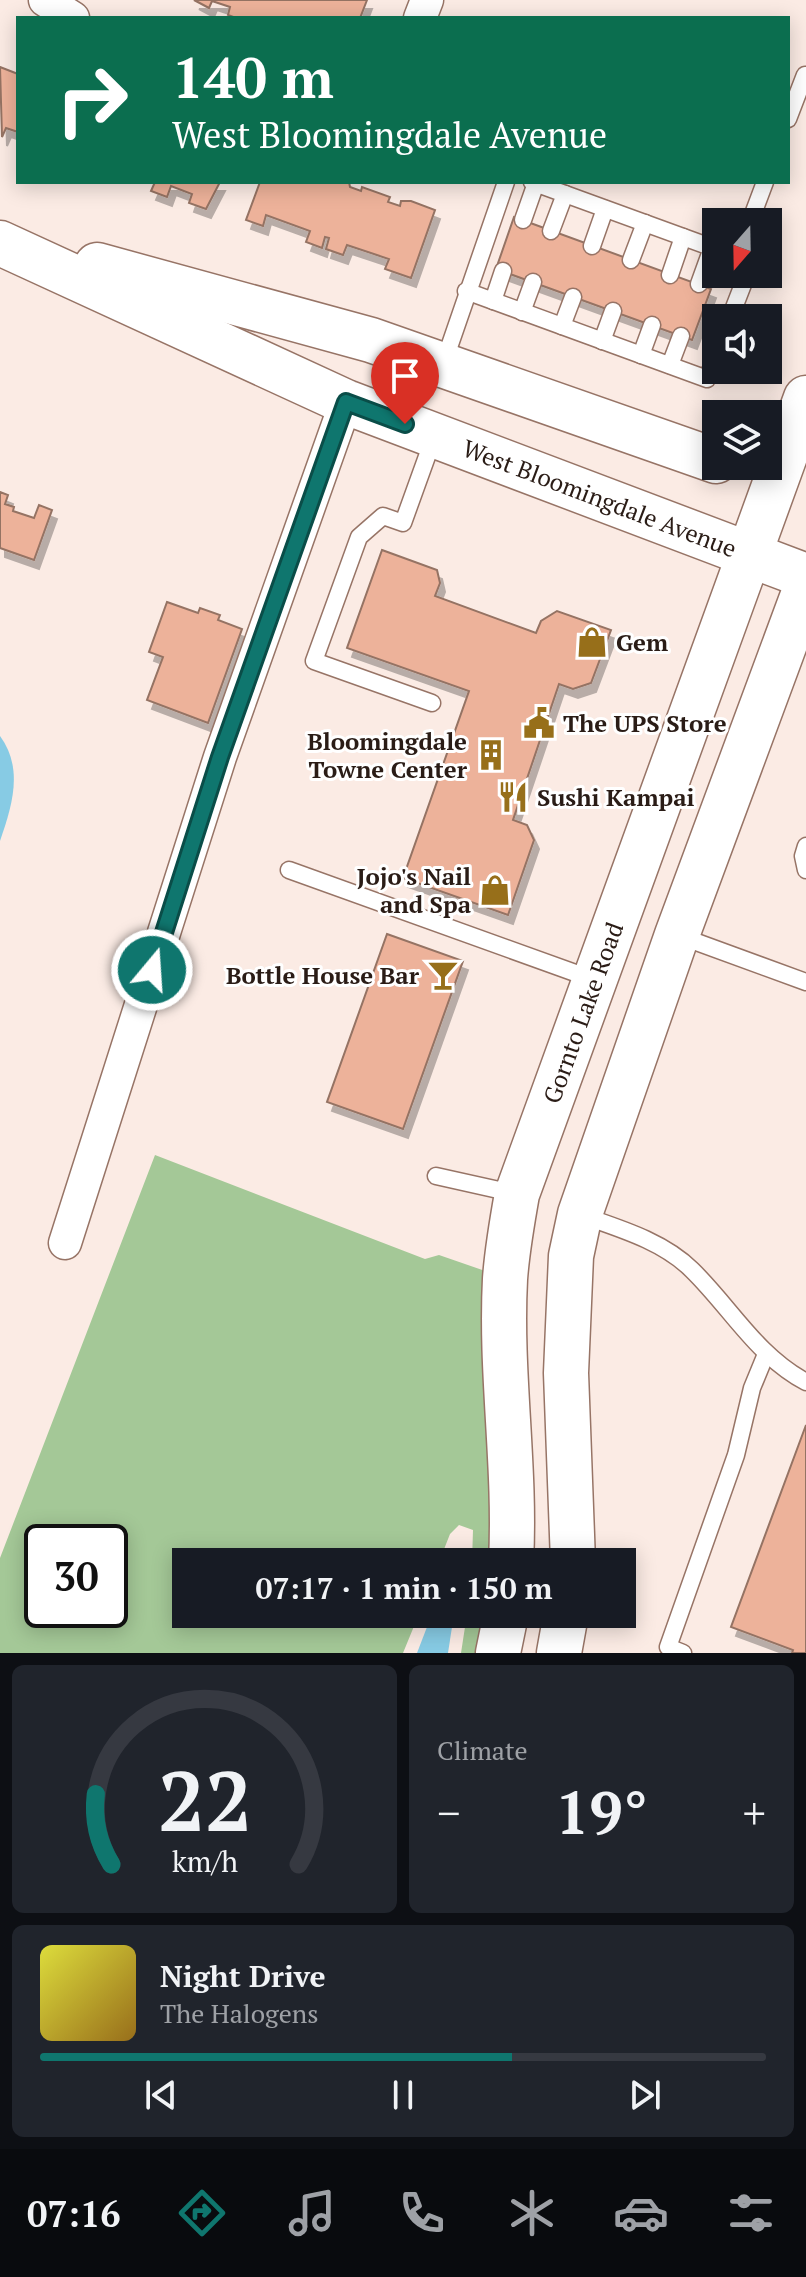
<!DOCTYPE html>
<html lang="en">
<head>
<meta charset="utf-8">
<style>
	body { margin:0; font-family:"PT Serif",serif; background:#20242c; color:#f1f3f6; height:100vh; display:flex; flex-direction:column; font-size:30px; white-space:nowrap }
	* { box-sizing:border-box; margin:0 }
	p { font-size:26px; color:#9ea1a6 }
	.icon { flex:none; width:44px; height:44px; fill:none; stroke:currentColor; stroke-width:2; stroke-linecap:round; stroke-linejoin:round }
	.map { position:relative; height:1653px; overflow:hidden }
	.sheet { display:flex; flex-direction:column; gap:12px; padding:12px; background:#0d0f14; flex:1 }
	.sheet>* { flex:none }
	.banner { position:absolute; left:16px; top:16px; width:774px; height:168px; border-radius:0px; box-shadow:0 4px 20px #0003; background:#0b6e4f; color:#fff; overflow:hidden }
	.needle { width:52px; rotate:200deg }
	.buttons { position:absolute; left:702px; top:208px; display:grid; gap:16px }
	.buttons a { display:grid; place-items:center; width:80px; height:80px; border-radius:0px; background:#171b24; box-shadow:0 4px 20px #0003; font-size:40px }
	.speed { position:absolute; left:24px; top:1524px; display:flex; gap:16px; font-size:40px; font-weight:700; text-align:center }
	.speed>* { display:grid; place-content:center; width:104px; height:104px; border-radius:50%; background:#171b24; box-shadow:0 4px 20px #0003; line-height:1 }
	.speed .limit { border:4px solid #111; border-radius:12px; background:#fff; color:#111 }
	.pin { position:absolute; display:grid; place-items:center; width:68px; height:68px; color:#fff; margin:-82px -34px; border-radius:50% 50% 50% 0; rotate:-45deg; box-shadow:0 0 8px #0007 }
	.pin .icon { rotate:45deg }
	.me { position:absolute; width:88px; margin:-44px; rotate:18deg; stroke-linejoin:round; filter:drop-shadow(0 0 6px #0008) }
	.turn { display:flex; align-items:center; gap:28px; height:168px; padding:0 24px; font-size:36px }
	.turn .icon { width:104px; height:104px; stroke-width:2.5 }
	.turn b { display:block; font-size:56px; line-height:68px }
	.big { font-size:60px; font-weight:700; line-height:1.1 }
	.sheet .widget { flex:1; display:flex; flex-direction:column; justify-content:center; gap:12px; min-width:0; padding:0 28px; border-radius:12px; background:#20242c }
	.sheet .dial { align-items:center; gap:0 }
	.dial svg { height:208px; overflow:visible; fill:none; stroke:#363941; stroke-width:7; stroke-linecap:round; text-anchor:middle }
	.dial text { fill:#f1f3f6; stroke:none }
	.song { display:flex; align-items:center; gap:24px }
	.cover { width:96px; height:96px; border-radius:12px; background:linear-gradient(135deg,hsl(60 70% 55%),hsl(40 70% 35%)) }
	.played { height:8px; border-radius:4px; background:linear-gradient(90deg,#0f766e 65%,#363941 65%) }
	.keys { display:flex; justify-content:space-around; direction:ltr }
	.heat { display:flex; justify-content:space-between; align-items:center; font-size:44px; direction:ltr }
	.sheet .tiles { flex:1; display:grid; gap:12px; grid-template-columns:1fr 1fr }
	.widget:last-child { grid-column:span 2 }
	.trip { position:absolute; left:172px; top:1548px; width:464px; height:80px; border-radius:0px; background:#171b24; box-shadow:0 4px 20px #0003; font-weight:700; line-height:80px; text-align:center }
	.tabs { display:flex; height:128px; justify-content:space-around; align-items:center; background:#090b0e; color:#9ea1a6 }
	.tabs .icon { width:56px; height:56px }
	.tabs .on { color:#0f766e }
	.tabs b { font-size:36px; color:#f1f3f6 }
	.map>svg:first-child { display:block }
	.forest { fill:#a4c897; fill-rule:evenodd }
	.water { fill:#87cbe4 }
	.building { fill:#edb29a; stroke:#957364; stroke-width:2; filter:url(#shadow) }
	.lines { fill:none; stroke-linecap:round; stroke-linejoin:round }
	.lane-casing { stroke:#977466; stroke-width:19 }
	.street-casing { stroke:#977466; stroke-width:35 }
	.secondary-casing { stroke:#977466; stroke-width:47 }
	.lane { stroke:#fff; stroke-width:16 }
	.street { stroke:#fff; stroke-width:32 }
	.secondary { stroke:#fff; stroke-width:44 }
	.route-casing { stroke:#0a4d48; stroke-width:20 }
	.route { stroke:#0f766e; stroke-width:14 }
	.labels { text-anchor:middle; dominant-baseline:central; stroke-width:6; stroke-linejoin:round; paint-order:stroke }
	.street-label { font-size:24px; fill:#2a1c16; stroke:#fff }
	.poi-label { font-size:24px; font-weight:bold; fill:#2a1c16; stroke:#fff; text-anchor:start }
</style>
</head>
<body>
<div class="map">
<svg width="806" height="1653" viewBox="0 0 806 1653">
	<defs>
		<filter id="shadow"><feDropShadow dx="5" dy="9" stdDeviation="0" flood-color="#0004"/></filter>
	</defs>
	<rect width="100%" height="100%" fill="#fbebe4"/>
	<!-- forest -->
	<g class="forest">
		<path d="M155,1155L425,1259L439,1255L491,1273L496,1562H472L473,1530L459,1525L450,1534L439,1562H186V1614H419L403,1653H0V1558ZM42,1542H110V1610H42Z"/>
		<path d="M467,1614H490L483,1653H461Z"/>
	</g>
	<!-- water -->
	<g class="water">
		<path d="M0,736C24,769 12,806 0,841Z"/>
		<path d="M432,1614H454L448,1653H417Z"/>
	</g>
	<!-- building -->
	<g class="building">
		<path d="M194,0H367L360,18H236L228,15L230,7L212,1L209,8Z"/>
		<path d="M0,67L18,74V132L6,128L2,137Z"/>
		<path d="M155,182H220L206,209L189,203L192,194L171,186L167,197L151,191Z"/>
		<path d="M260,182H349L350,187L361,191L362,187L390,197L388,202L400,206L401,201H411L435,210L411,278L385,269L389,259L347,245L343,255L326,249L329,238L325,237L322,248L306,242L310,231L266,215L263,226L246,220Z"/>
		<path d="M514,217L711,289L692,340L496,269Z"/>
		<path d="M0,492L8,495L5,504L14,507L13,511L34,518L39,505L52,510L34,560L0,548Z"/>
		<path d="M382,550L437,570L440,583L435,596L536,633L541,621L557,611L611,630L591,683L573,689L559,684L513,820L527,825L534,840L508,915L403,878L469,691L347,648Z"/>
		<path d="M167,602L198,613L200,608L220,615L218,620L242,629L208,723L147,700L163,657L149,652Z"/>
		<path d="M387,934L463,961L403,1129L327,1102Z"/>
		<path d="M806,1425V1653H792L793,1650L731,1627Z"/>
	</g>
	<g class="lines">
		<defs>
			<g id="lane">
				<path d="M788,119L805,75"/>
				<path d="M532,182L716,249"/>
				<path d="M523,220L536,183"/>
				<path d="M750,222L765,182"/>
				<path d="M551,231L565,194"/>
				<path d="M592,246L605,209"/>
				<path d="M631,260L645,223"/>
				<path d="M670,275L683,237"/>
				<path d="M699,284L712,248"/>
				<path d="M466,291L707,379L716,356"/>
				<path d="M493,301L503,271"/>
				<path d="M522,312L533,282"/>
				<path d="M730,318L747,274"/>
				<path d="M562,326L573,297"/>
				<path d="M602,341L613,311"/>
				<path d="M641,355L652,325"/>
				<path d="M444,362L506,182"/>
				<path d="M670,365L681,336"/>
				<path d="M432,703L314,661L359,537L383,516L403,523L434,437"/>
				<path d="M806,846L803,856L806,870"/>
				<path d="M289,870L592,979"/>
				<path d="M680,936L806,982"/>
				<path d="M436,1176L517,1194"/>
				<path d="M581,1215C618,1228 663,1241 692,1270C731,1308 756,1355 806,1382"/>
				<path d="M683,1653L668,1647L736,1455L752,1388L766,1354"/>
			</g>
			<g id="street">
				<path d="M45,0L73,18"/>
				<path d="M420,18L427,0"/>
				<path d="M65,1243L220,757L346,402"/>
			</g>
			<g id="secondary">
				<path id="s1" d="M0,243L346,402L806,576"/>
				<path d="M97,265L371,340L716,461"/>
				<path id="s2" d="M511,1562C516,1467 500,1374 505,1279C507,1251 512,1222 517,1194L806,398"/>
				<path d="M573,1562L566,1373L571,1256L580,1214L677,935L806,587"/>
				<path d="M498,1653L506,1614"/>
				<path d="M559,1653L566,1614"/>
			</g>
		</defs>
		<!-- lane casing -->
		<use href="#lane" class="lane-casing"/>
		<!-- street casing -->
		<use href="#street" class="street-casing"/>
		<!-- secondary casing -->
		<use href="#secondary" class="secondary-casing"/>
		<!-- lane -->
		<use href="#lane" class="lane"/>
		<!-- street -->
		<use href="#street" class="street"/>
		<!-- secondary -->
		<use href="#secondary" class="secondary"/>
	</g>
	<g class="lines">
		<defs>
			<path id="route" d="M152,970L220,757L346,402L405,424"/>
		</defs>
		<!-- route casing -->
		<use href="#route" class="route-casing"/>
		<!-- route -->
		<use href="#route" class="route"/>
	</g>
	<!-- icons -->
	<defs>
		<symbol id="shop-bare" viewBox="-9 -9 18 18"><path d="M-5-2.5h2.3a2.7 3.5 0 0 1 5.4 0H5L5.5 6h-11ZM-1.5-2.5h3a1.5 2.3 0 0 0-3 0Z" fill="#976f1a" stroke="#fff" stroke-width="2.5" paint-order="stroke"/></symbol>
		<symbol id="civic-bare" viewBox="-9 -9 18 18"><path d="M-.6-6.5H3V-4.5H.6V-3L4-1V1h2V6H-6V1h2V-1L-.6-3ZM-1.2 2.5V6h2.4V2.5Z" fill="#976f1a" stroke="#fff" stroke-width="2.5" paint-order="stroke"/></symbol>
		<symbol id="building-bare" viewBox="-9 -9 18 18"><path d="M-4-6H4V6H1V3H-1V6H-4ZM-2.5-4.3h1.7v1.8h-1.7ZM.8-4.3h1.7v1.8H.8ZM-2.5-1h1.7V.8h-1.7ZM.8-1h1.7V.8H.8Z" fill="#976f1a" stroke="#fff" stroke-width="2.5" paint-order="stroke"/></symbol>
		<symbol id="restaurant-bare" viewBox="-9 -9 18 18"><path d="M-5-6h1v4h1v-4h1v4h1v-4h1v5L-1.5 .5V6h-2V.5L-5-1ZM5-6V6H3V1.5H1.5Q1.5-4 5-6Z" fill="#976f1a" stroke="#fff" stroke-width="2.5" paint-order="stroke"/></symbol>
		<symbol id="bar-bare" viewBox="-9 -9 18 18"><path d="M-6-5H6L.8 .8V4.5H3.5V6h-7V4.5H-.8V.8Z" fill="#976f1a" stroke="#fff" stroke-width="2.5" paint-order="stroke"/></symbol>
	</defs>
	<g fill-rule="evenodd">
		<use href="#shop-bare" x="570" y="620" width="44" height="44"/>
		<use href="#civic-bare" x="517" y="701" width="44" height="44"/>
		<use href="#building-bare" x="469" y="733" width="44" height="44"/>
		<use href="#restaurant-bare" x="491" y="775" width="44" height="44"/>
		<use href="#shop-bare" x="473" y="868" width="44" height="44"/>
		<use href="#bar-bare" x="421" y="953" width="44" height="44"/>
	</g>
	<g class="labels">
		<!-- street labels -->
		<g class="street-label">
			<text stroke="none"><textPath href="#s1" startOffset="652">West Bloomingdale Avenue</textPath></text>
			<text stroke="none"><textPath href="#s2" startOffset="562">Gornto Lake Road</textPath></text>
		</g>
		<!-- poi labels -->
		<g class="poi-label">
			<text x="616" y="642">Gem</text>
			<text x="563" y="723">The UPS Store</text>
			<text x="467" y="741" text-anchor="end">Bloomingdale<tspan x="467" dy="28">Towne Center</tspan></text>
			<text x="537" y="797">Sushi Kampai</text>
			<text x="471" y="876" text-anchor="end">Jojo's Nail<tspan x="471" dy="28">and Spa</tspan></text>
			<text x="419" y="975" text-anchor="end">Bottle House Bar</text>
		</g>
	</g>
</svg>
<div class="buttons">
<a><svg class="needle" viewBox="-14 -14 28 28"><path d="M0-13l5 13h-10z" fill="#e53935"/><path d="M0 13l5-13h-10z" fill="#9ea1a6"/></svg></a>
<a><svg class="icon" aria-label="sound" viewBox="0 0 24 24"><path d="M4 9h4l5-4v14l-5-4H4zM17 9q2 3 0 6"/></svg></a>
<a><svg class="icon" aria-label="layers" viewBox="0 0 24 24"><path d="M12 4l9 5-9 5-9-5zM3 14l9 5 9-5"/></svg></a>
</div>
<div class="speed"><div class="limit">30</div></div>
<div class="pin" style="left:405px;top:424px;background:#d93025"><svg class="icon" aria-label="arrive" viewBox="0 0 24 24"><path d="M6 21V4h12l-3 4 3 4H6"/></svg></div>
<svg class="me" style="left:152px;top:970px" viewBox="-20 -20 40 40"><circle r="17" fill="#0f766e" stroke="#fff" stroke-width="3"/><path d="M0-11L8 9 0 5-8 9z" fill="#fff"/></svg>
<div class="trip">07:17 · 1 min · 150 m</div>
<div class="banner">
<div class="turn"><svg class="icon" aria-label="right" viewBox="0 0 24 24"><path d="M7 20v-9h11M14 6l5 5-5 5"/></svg><div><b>140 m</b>West Bloomingdale Avenue</div></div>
</div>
</div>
<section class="sheet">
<div class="tiles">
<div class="widget dial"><svg viewBox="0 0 100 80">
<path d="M14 69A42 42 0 1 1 86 69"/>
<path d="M14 69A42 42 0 0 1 8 42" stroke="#0f766e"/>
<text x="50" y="56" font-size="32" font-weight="700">22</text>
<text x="50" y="72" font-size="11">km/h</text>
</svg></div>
<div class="widget"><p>Climate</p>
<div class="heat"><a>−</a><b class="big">19°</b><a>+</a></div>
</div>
<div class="widget">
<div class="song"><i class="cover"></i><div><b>Night Drive</b><p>The Halogens</p></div></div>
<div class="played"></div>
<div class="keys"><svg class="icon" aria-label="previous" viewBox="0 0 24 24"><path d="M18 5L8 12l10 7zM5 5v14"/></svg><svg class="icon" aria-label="pause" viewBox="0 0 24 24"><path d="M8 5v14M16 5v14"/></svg><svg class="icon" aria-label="next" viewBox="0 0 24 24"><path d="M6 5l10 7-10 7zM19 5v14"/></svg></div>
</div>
</div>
</section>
<nav class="tabs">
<b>07:16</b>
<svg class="icon on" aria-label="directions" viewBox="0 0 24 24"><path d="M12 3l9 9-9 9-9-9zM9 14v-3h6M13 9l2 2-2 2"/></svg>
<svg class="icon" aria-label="music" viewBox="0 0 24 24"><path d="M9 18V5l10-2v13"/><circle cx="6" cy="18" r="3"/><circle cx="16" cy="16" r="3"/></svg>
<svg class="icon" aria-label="phone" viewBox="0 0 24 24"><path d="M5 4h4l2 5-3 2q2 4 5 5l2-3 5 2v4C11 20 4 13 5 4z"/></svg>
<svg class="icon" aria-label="climate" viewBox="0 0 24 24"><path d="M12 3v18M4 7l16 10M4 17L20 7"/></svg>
<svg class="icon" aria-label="car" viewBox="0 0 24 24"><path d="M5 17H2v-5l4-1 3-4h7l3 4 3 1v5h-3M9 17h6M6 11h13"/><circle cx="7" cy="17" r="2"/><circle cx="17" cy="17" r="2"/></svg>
<svg class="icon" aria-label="filters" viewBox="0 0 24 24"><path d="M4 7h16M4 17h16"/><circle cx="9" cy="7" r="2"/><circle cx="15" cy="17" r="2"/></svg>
</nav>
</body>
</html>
